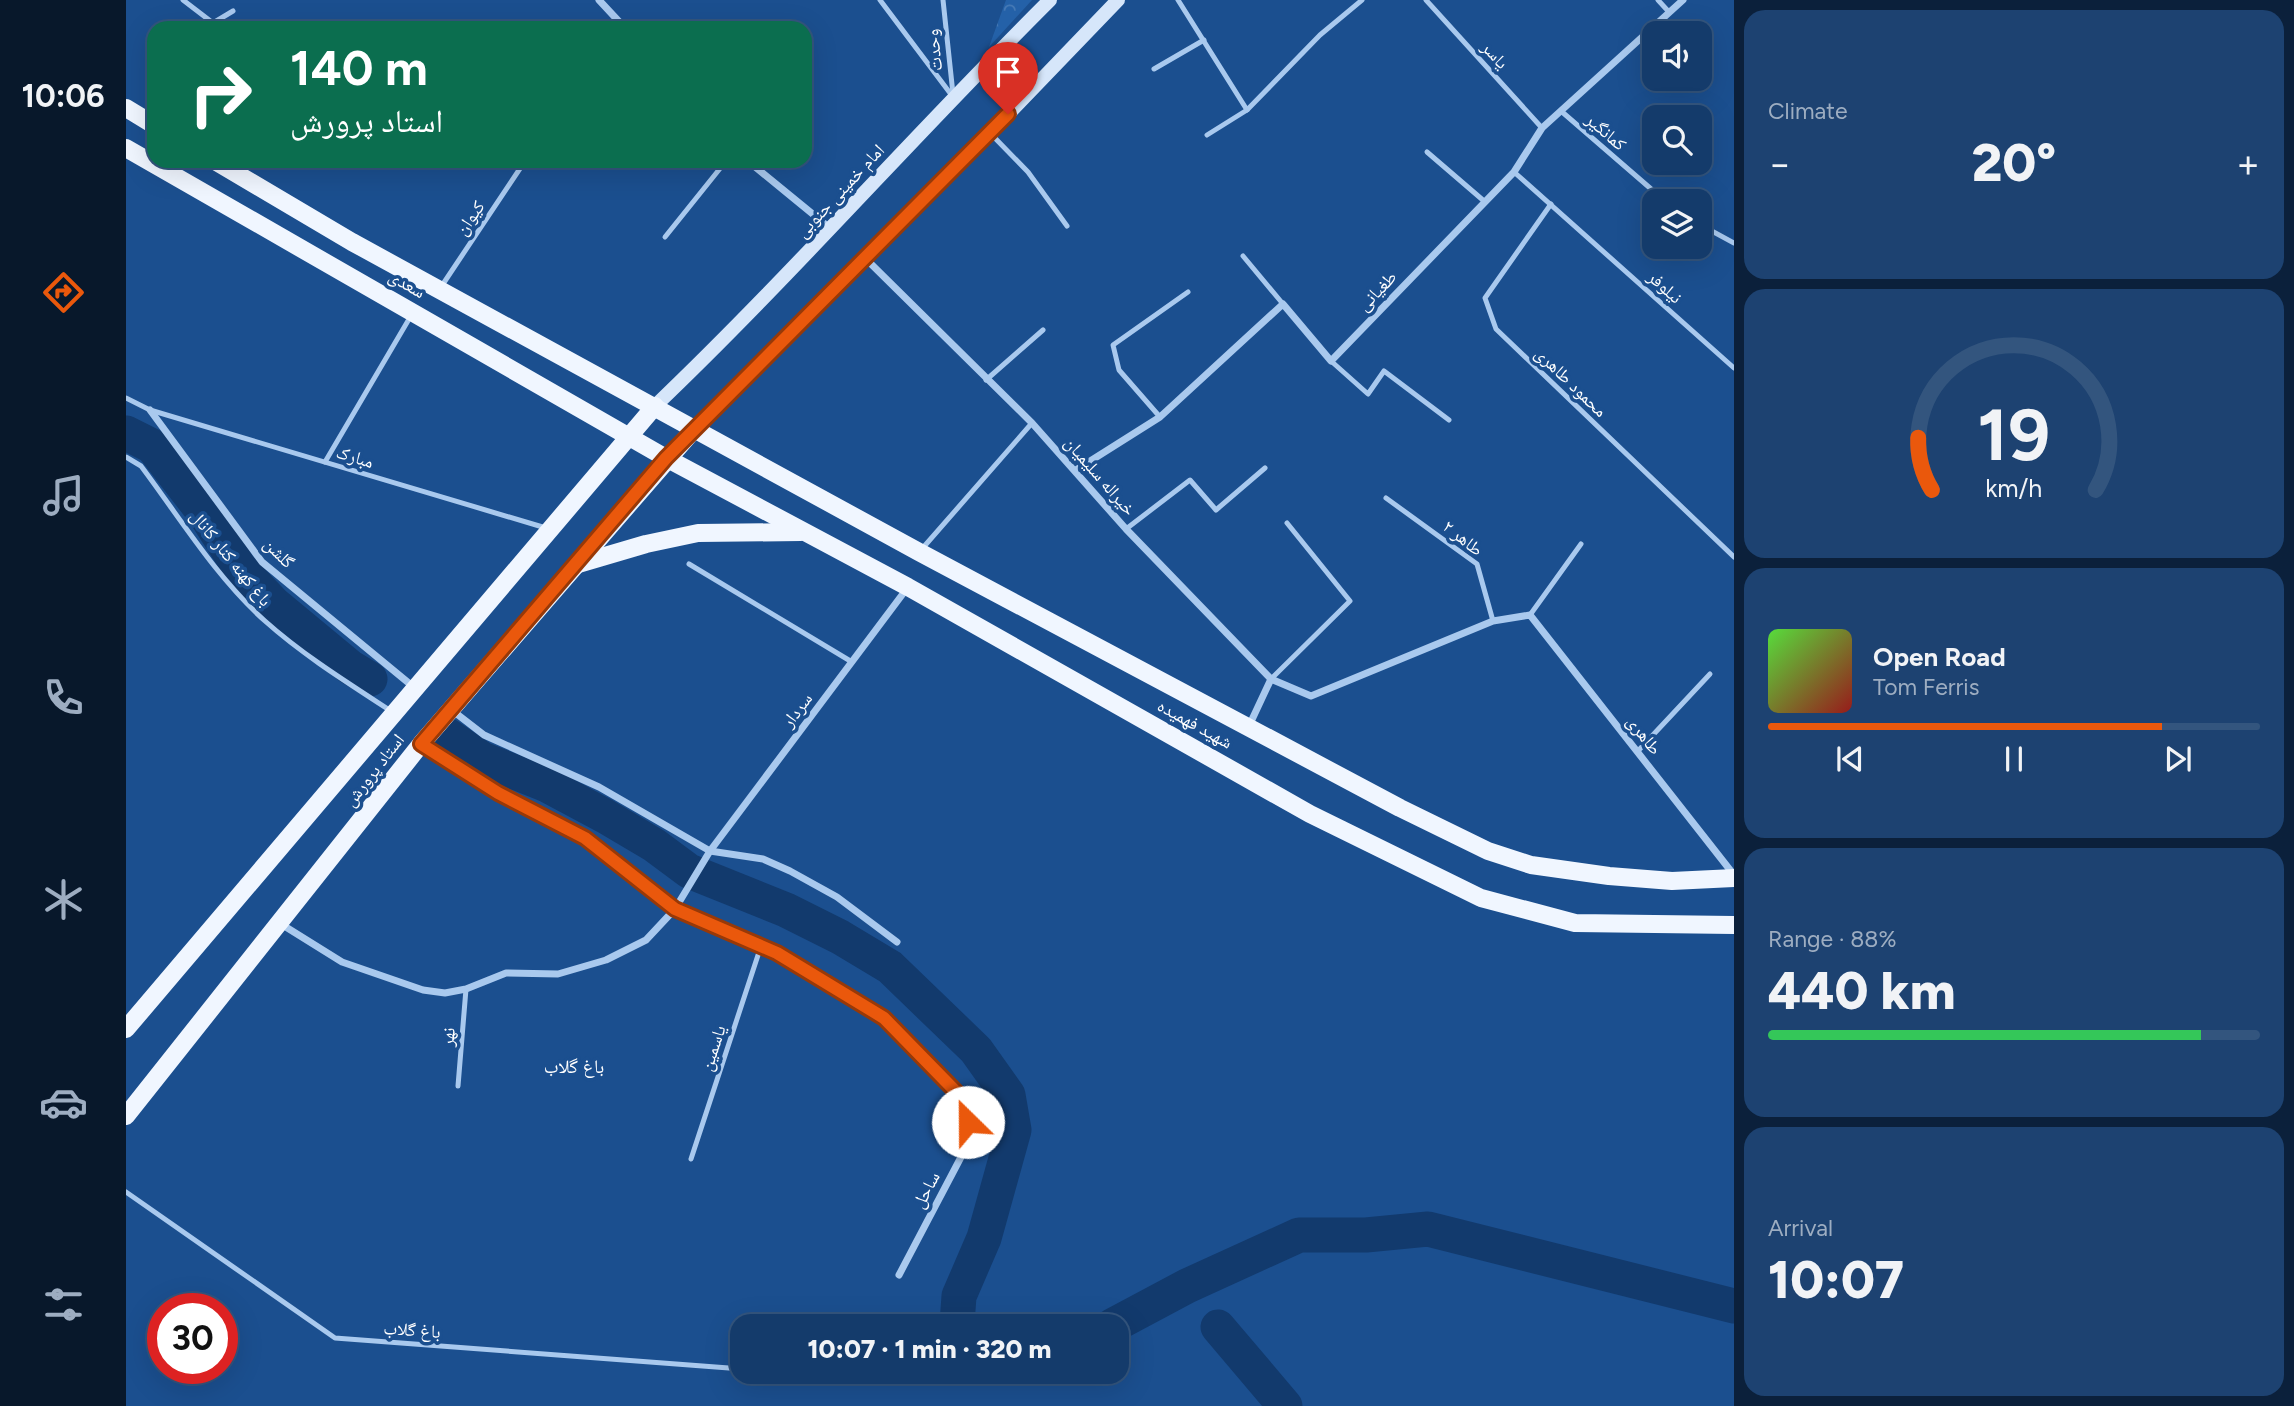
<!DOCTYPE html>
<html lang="en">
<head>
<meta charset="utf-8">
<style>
	body { margin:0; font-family:Figtree,"Noto Naskh Arabic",sans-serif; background:#1d4271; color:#f1f3f6; height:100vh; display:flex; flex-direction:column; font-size:26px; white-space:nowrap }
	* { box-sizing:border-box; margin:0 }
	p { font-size:23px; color:#9dadc1 }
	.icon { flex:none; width:38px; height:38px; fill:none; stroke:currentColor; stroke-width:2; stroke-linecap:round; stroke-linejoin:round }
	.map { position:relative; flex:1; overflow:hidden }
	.panel { display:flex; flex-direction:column; gap:10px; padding:10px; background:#0b203b; width:560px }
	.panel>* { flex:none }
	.top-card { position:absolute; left:21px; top:21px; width:665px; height:147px; border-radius:21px; box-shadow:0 7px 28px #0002,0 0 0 2px #33557e; background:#0b6e4f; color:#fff; overflow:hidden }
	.tools { position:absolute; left:1516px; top:21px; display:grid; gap:14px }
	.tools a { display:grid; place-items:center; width:70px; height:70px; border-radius:14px; background:#143b6b; box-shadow:0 7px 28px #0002,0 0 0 2px #33557e; font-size:35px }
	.speed { position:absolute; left:21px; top:1293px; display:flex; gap:14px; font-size:35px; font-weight:700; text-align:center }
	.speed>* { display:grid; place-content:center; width:91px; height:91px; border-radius:50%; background:#143b6b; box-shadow:0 7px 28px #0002,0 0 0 2px #33557e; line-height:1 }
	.speed .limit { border:10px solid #d22; background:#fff; color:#111 }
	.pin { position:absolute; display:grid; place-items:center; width:60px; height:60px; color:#fff; margin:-72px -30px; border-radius:50% 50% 50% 0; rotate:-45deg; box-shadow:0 0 7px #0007 }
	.pin .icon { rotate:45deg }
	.me { position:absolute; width:77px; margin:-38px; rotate:337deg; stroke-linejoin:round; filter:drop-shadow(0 0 5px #0008) }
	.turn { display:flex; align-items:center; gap:24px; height:147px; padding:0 28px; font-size:32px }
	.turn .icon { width:91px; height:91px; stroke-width:2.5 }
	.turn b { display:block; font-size:49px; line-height:60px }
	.big { font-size:52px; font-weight:800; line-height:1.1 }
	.panel .tile { flex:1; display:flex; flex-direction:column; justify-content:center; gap:10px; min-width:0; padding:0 24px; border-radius:21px; background:#1d4271 }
	.panel .dial { align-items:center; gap:0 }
	.dial svg { height:182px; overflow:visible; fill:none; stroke:#33557e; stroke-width:7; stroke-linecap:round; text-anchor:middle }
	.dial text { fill:#f1f3f6; stroke:none }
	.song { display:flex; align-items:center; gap:21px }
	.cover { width:84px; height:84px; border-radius:10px; background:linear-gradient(135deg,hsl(110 70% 55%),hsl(0 70% 35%)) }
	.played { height:7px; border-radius:4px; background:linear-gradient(90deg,#ea580c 80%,#33557e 80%) }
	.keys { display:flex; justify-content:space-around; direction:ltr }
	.heat { display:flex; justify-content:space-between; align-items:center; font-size:38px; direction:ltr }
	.charge { height:10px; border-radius:5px; background:linear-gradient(90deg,#34c759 88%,#33557e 0) }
	.trip { position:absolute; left:604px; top:1314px; width:399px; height:70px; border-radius:21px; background:#143b6b; box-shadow:0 7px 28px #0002,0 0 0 2px #33557e; font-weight:800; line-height:70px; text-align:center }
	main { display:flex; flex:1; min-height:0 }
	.tab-bar { display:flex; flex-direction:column; width:126px; justify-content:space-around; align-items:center; background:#08182b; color:#9dadc1 }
	.tab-bar .icon { width:49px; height:49px }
	.tab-bar .current { color:#ea580c }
	.tab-bar b { font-size:32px; color:#f1f3f6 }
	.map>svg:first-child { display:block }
	.park { fill:url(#park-crowns) }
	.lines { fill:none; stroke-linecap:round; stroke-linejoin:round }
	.canal { stroke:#123a6d; stroke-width:35 }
	.lane { stroke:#a9c9ee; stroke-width:5 }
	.street { stroke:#a9c9ee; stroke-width:7 }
	.secondary { stroke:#d6e6fa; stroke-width:14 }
	.primary { stroke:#f0f6ff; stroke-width:18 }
	.route-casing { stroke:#983908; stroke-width:18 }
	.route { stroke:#ea580c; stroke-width:12 }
	.labels { text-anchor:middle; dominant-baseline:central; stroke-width:7; stroke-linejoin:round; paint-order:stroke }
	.street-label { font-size:18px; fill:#fff; stroke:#1b4f8f }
	.neighbourhood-label { font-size:19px; fill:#fff; stroke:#1b4f8f }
</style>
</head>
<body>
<main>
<nav class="tab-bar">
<b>10:06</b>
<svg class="icon current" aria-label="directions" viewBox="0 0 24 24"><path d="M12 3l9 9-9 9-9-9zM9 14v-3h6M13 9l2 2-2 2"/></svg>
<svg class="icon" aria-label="music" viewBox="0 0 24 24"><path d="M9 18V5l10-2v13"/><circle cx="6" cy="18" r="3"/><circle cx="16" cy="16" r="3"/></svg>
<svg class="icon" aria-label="phone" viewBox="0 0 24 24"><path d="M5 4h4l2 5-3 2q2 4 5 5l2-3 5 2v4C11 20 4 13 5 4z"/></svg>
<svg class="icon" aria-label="climate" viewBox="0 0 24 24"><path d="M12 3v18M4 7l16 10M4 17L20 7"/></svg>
<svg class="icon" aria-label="car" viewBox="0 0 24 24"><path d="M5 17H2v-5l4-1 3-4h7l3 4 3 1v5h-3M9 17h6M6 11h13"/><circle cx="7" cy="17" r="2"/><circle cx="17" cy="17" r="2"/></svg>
<svg class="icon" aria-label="filters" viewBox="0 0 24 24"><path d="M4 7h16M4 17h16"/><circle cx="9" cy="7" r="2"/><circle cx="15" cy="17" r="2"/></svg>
</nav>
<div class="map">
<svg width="1608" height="1406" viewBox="0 0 1608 1406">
	<defs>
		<pattern id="park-crowns" width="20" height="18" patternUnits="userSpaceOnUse" patternTransform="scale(1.75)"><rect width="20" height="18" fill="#2461a8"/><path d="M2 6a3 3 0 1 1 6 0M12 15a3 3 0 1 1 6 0" fill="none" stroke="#4579b5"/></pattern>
	</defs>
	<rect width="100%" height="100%" fill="#1b4f8f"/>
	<!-- park -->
	<path class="park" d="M880,0H906L863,47Z"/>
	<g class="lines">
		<!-- canal -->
		<g class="canal">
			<path d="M0,433L26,446L79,514L113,567L148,604L224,667L244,679"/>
			<path d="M321,735L356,759L421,785L479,816L528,845L563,871L660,910L714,937L764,967L850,1050L882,1095L888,1130L858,1238L833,1296L831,1324L834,1326"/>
			<path d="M986,1326L1061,1286L1173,1235H1240L1302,1229L1608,1306"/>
			<path d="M1092,1327L1159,1406"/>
		</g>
		<!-- lane -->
		<g class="lane">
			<path d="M57,0L87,23L107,11"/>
			<path d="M754,0L827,97"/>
			<path d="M817,0L827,94"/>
			<path d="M1052,0L1121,110"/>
			<path d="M1300,0L1416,128"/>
			<path d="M1532,0L1543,12"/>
			<path d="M1028,69L1078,40"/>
			<path d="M1435,111L1539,201"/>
			<path d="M865,134L902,172L941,226"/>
			<path d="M1081,135L1121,110L1194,35L1236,0"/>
			<path d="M1301,152L1358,201"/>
			<path d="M1388,172L1608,368"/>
			<path d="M1425,204L1359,298L1370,329L1608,557"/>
			<path d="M1573,224L1608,243"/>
			<path d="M539,237L600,161"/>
			<path d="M1117,256L1157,304"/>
			<path d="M315,287L399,161"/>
			<path d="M1205,361L1242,394L1258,371L1323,420"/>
			<path d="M860,380L917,330"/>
			<path d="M0,398L24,410L420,528"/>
			<path d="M1034,417L993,370L987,345L1062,292"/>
			<path d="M0,457L15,466C54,518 90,577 139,621C177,655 222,683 265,711"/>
			<path d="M199,462L286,314"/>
			<path d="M1260,498L1351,564L1367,621"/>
			<path d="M1000,529L1064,480L1090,510L1139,468"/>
			<path d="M795,550L906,423"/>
			<path d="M563,564L726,662"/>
			<path d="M1404,615L1455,544"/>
			<path d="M1145,679L1224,601L1161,523"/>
			<path d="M1511,752L1584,674"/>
			<path d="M332,1086L340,989"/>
			<path d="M565,1159L635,946"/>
			<path d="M0,1192L209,1338L616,1369"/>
			<path d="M652,1372L737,1379"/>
		</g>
		<!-- street -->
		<g class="street">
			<path d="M473,0L499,28"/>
			<path d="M622,161L705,229"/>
			<path d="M740,259L906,423L1000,529L1145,679L1123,726"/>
			<path d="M24,410L136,562L290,689"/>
			<path d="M950,470L1034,417L1157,304L1205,361L1388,172L1416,128L1557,0"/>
			<path d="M1145,679L1185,696L1367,621L1404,615L1608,875"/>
			<path d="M327,711L358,735L473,787L584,851L637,859L664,871L711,897L771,942"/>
			<path d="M295,744L372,793L459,838L549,909L651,953L758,1018L812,1072L840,1103L844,1140L773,1275"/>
			<path d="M155,924L216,962L297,990L319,993L340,989L380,973L432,974L480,960L520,940L549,909L584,851L782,587"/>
		</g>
		<!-- secondary -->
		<g class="secondary">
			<path d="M529,406C666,275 790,133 924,0"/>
			<path d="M569,428L864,133L992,0"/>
		</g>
		<!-- primary -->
		<g class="primary">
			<path d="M0,108L28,125"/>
			<path d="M0,148L540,458L782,587L1184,814L1355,898L1449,923L1608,925"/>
			<path d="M89,161L226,242L793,552L1274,808L1362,851L1405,865L1483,876L1546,881L1608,878"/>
			<path d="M452,564L520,544L572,533L675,532"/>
			<path d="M0,1029L529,406"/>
			<path d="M0,1116L295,744L569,428"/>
		</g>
	</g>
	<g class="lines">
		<defs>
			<path id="route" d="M842,1122L840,1102L758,1018L651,953L549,909L459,838L372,793L295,744L540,458L882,114"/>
		</defs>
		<!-- route casing -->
		<use href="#route" class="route-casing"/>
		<!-- route -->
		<use href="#route" class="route"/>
	</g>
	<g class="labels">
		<!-- street labels -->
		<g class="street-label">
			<text transform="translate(808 50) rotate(-96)">وحدت</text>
			<text transform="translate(1369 55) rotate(48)">یاسر</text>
			<text transform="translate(1480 132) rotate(41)">کمانگیر</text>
			<text transform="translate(714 191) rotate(-47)">امام خمینی جنوبی</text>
			<text transform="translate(344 218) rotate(-56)">کیوان</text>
			<text transform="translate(281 284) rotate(30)">سعدی</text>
			<text transform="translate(1539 287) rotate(42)">نیلوفر</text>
			<text transform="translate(1251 291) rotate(-46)">طغیانی</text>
			<text transform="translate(1445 382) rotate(44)">محمود طاهری</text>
			<text transform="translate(229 457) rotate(17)">مبارک</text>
			<text transform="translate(974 476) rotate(49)">خیراله سلیمیان</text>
			<text transform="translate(1337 538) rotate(39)">طاهر ۲</text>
			<text transform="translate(153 553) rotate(45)">گلشن</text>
			<text transform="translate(105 558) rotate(51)">باغ کهنه کنار کانال</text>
			<text transform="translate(671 710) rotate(-53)">سردار</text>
			<text transform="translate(1069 724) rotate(29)">شهید فهمیده</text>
			<text transform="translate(1518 735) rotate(52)">طاهری</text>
			<text transform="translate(248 770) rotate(-52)">استاد پرورش</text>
			<text transform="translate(322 1037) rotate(-85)">نهر</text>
			<text transform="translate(587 1048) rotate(-72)">یاسمین</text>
			<text transform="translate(800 1190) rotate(-62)">ساحل</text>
			<text transform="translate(286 1330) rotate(4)">باغ گلاب</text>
		</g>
		<!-- neighbourhood labels -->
		<g class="neighbourhood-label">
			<text x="448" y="1066">باغ گلاب</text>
		</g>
	</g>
</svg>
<div class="tools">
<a><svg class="icon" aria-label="sound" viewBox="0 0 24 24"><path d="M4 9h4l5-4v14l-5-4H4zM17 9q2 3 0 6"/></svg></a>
<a><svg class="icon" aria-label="search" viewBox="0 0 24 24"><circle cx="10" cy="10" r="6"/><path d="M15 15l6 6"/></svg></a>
<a><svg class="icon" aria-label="layers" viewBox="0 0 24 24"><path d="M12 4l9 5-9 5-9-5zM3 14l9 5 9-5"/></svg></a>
</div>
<div class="speed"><div class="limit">30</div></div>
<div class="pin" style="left:882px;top:114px;background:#d93025"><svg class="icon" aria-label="arrive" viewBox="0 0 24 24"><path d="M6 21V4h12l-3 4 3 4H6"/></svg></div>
<svg class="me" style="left:842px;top:1122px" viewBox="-20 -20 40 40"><circle r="19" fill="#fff"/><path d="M0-13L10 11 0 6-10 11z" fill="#ea580c"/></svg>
<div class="trip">10:07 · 1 min · 320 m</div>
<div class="top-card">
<div class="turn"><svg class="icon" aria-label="right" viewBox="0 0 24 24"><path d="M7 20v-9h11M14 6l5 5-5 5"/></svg><div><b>140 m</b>استاد پرورش</div></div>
</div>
</div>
<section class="panel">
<div class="tile"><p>Climate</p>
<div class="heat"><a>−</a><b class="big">20°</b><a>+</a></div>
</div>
<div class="tile dial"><svg viewBox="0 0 100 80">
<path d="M14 69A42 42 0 1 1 86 69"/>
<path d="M14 69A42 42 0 0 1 8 46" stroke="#ea580c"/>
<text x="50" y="56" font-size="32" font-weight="700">19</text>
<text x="50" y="72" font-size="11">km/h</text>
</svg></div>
<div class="tile">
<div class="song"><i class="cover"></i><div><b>Open Road</b><p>Tom Ferris</p></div></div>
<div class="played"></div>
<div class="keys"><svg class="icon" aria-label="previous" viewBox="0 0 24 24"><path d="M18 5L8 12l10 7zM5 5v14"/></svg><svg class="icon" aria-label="pause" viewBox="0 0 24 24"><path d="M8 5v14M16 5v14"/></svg><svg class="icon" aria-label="next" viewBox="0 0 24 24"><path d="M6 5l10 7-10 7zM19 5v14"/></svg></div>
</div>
<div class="tile"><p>Range · 88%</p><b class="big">440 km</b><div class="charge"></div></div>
<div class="tile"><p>Arrival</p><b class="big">10:07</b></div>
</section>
</main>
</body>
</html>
